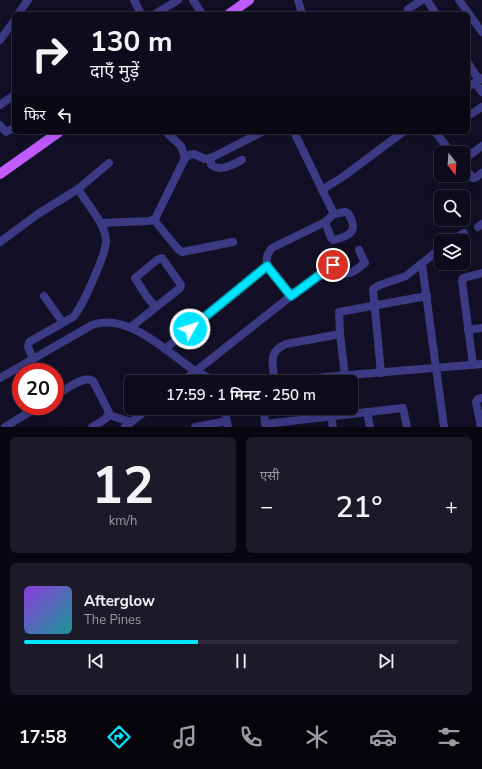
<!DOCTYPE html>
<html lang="hi">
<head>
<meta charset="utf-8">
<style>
	body { margin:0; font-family:"Nunito Sans","Noto Sans Devanagari",sans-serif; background:#1c1929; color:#f1f3f6; height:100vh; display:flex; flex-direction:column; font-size:15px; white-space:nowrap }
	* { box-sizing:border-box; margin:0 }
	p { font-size:13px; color:#9b9ba3 }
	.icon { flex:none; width:22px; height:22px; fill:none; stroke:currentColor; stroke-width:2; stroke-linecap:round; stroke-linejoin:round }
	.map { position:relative; height:427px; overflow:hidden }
	.side { display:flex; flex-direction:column; gap:10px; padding:10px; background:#08060f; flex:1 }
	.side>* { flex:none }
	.hud { position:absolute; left:12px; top:12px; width:458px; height:122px; border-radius:6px; box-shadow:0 4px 16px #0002,0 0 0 1px #2e2b3b; background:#0e0b1c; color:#f1f3f6; overflow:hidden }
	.needle { width:26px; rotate:163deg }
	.buttons { position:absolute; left:434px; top:146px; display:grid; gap:8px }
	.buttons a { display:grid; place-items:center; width:36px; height:36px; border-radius:6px; background:#0e0b1c; box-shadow:0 4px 16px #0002,0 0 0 1px #2e2b3b; font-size:20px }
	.speed { position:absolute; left:12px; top:363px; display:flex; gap:8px; font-size:20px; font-weight:700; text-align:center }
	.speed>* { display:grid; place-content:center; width:52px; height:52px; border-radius:50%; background:#0e0b1c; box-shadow:0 4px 16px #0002,0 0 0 1px #2e2b3b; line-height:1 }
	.speed .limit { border:6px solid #d22; background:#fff; color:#111 }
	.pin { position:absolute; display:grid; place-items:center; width:34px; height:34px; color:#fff; margin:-17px; border:2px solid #fff; border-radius:50%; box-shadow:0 1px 4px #0007 }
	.me { position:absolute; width:44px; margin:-22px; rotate:51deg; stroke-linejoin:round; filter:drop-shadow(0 0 3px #0008) }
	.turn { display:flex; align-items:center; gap:14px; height:84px; padding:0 12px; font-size:18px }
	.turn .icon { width:52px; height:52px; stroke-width:2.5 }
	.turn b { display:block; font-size:28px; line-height:34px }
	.then { display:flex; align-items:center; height:38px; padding:0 12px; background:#0003; gap:8px; font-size:15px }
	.big { font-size:30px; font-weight:600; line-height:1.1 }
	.side .card { flex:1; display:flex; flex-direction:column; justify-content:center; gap:6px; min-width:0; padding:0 14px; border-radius:6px; background:#1c1929 }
	.side .dial { align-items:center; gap:0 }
	.dial b { font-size:52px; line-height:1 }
	.song { display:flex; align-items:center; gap:12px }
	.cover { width:48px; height:48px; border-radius:6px; background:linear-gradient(135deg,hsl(270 70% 55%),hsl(180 70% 35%)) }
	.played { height:4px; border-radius:2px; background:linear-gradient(90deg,#00e5ff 40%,#2e2b3b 40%) }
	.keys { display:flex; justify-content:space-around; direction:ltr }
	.heat { display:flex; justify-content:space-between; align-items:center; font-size:22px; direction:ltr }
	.side .tiles { flex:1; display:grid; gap:10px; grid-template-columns:1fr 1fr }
	.card:last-child { grid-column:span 2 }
	.trip { position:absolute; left:124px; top:375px; width:234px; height:40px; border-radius:6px; background:#0e0b1c; box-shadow:0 4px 16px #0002,0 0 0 1px #2e2b3b; font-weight:600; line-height:40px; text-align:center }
	.tabs { display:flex; height:64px; justify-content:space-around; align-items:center; background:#06040b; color:#9b9ba3 }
	.tabs .icon { width:28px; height:28px }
	.tabs .selected { color:#00e5ff }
	.tabs b { font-size:18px; color:#f1f3f6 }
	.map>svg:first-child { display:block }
	.building { fill:#241b47; stroke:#3b2d73 }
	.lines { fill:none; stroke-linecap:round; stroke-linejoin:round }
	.minor { stroke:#3d3a85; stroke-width:8 }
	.major { stroke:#c25bff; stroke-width:10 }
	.route-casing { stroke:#0095a6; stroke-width:10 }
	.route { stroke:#00e5ff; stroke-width:7 }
</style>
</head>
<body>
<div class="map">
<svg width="482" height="427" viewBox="0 0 482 427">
	<rect width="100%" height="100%" fill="#130f26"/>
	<!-- building -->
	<circle class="building" cx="133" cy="380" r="3"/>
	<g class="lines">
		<!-- minor -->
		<g class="minor">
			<path d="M134,0L141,14"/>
			<path d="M193,0L202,14"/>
			<path d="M298,0L302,14"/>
			<path d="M427,0L436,14"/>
			<path d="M459,0L482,32"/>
			<path d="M408,9L422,0"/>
			<path d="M18,14L28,0"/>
			<path d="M155,14L178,0"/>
			<path d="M0,40L14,21"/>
			<path d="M468,63L479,80"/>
			<path d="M475,83L482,92"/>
			<path d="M468,87L482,78"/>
			<path d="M0,105L14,95"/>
			<path d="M468,116L482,107"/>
			<path d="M0,125L6,132L14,128"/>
			<path d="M166,132L181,146L185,158"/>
			<path d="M294,132L334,214L345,212L348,213C359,231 351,236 333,240L331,238L325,222"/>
			<path d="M435,132L452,153"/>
			<path d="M211,158L262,132"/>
			<path d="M463,160L482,146"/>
			<path d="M463,167L473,178H475L482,173"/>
			<path d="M322,190L344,176L403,132"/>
			<path d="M334,214L325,222L272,248C260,261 271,271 279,281C283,286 287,291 291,296L333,265C337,267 340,270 344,273C351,276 360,266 365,263L359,250"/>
			<path d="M154,220L178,249L182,252L233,242"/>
			<path d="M101,223L149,221L155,219L185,158L189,155L194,154L205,159L211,158V165C222,172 231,165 242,160"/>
			<path d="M478,227L482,224"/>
			<path d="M451,241L464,233"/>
			<path d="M0,242L38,214L78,189"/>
			<path d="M422,264L444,427"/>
			<path d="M44,296L63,323"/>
			<path d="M131,327L180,288L181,285L162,258L157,260L135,278L147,297L156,307"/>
			<path d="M468,330L482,328"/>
			<path d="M165,349L267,266"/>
			<path d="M33,359L28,347L29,342L73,317C82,308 107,252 106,240C105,223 87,204 78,189L109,163"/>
			<path d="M473,365L462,281L463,278L482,273"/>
			<path d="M381,373L373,289L380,285L406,276L441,248"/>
			<path d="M345,376L340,334L339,312L427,296"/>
			<path d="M0,378L92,325C128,312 167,352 195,371C201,374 208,377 214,381"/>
			<path d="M182,382L291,296"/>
			<path d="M275,382C273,365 267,352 286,344L340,334"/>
			<path d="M293,382L325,377L482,364"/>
			<path d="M55,396C64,391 84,374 93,381L109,412C108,420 98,423 92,427"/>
			<path d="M224,408L228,427"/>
			<path d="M263,408L266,427"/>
			<path d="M330,408L333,427"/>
			<path d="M367,412L370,427"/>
			<path d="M109,415L131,422"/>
			<path d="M265,424L403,408L407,427"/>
			<path d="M5,427L39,406"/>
			<path d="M125,427L149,408"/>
			<path d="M195,427L227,421"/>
			<path d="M481,427L476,402L478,399L482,398"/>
		</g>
		<!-- major -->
		<g class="major">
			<path d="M229,14L249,0"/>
			<path d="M0,174L59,132"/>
		</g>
	</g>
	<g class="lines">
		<defs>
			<path id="route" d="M190,329L267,266L291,296L333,265"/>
		</defs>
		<!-- route casing -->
		<use href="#route" class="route-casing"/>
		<!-- route -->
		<use href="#route" class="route"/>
	</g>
</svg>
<div class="buttons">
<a><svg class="needle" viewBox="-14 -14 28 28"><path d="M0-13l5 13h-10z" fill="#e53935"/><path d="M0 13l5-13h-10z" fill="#9b9ba3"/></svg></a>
<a><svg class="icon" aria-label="search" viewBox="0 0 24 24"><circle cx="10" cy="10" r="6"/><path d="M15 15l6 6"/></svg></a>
<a><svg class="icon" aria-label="layers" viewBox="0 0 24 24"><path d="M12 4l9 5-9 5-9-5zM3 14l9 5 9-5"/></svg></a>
</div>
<div class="speed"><div class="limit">20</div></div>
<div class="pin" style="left:333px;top:265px;background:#d93025"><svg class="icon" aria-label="arrive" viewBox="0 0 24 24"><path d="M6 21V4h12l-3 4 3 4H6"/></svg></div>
<svg class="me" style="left:190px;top:329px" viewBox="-20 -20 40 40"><circle r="17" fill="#00e5ff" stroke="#fff" stroke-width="3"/><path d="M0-11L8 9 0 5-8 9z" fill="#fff"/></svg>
<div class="trip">17:59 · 1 मिनट · 250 m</div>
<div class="hud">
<div class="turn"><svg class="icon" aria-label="right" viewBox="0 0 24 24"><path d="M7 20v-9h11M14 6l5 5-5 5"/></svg><div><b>130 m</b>दाएँ मुड़ें</div></div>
<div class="then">फिर<svg class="icon" aria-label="left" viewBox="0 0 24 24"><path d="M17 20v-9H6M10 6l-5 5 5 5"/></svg></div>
</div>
</div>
<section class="side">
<div class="tiles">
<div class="card dial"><b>12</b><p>km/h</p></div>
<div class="card"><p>एसी</p>
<div class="heat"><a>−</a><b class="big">21°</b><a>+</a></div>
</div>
<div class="card">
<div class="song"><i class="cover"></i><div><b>Afterglow</b><p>The Pines</p></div></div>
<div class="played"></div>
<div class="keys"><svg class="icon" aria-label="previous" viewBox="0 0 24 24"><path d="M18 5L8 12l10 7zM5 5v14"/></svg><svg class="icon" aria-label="pause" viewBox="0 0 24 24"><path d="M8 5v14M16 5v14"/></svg><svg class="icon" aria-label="next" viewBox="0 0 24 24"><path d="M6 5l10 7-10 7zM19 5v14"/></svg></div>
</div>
</div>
</section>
<nav class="tabs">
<b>17:58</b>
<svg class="icon selected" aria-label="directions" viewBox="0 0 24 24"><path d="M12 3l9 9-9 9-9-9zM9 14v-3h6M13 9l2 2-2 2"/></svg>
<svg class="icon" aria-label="music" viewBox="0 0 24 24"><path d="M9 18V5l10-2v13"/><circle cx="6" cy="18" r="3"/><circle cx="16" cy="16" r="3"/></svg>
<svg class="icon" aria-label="phone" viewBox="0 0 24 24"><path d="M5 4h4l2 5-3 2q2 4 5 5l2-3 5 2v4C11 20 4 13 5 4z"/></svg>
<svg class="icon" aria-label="climate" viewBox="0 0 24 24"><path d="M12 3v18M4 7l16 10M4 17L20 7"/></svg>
<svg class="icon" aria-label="car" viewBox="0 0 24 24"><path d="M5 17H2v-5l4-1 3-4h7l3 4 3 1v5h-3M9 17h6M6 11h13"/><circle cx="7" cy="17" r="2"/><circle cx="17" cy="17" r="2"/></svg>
<svg class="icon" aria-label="filters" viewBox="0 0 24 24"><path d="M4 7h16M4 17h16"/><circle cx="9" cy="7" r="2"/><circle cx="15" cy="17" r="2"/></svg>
</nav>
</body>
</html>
